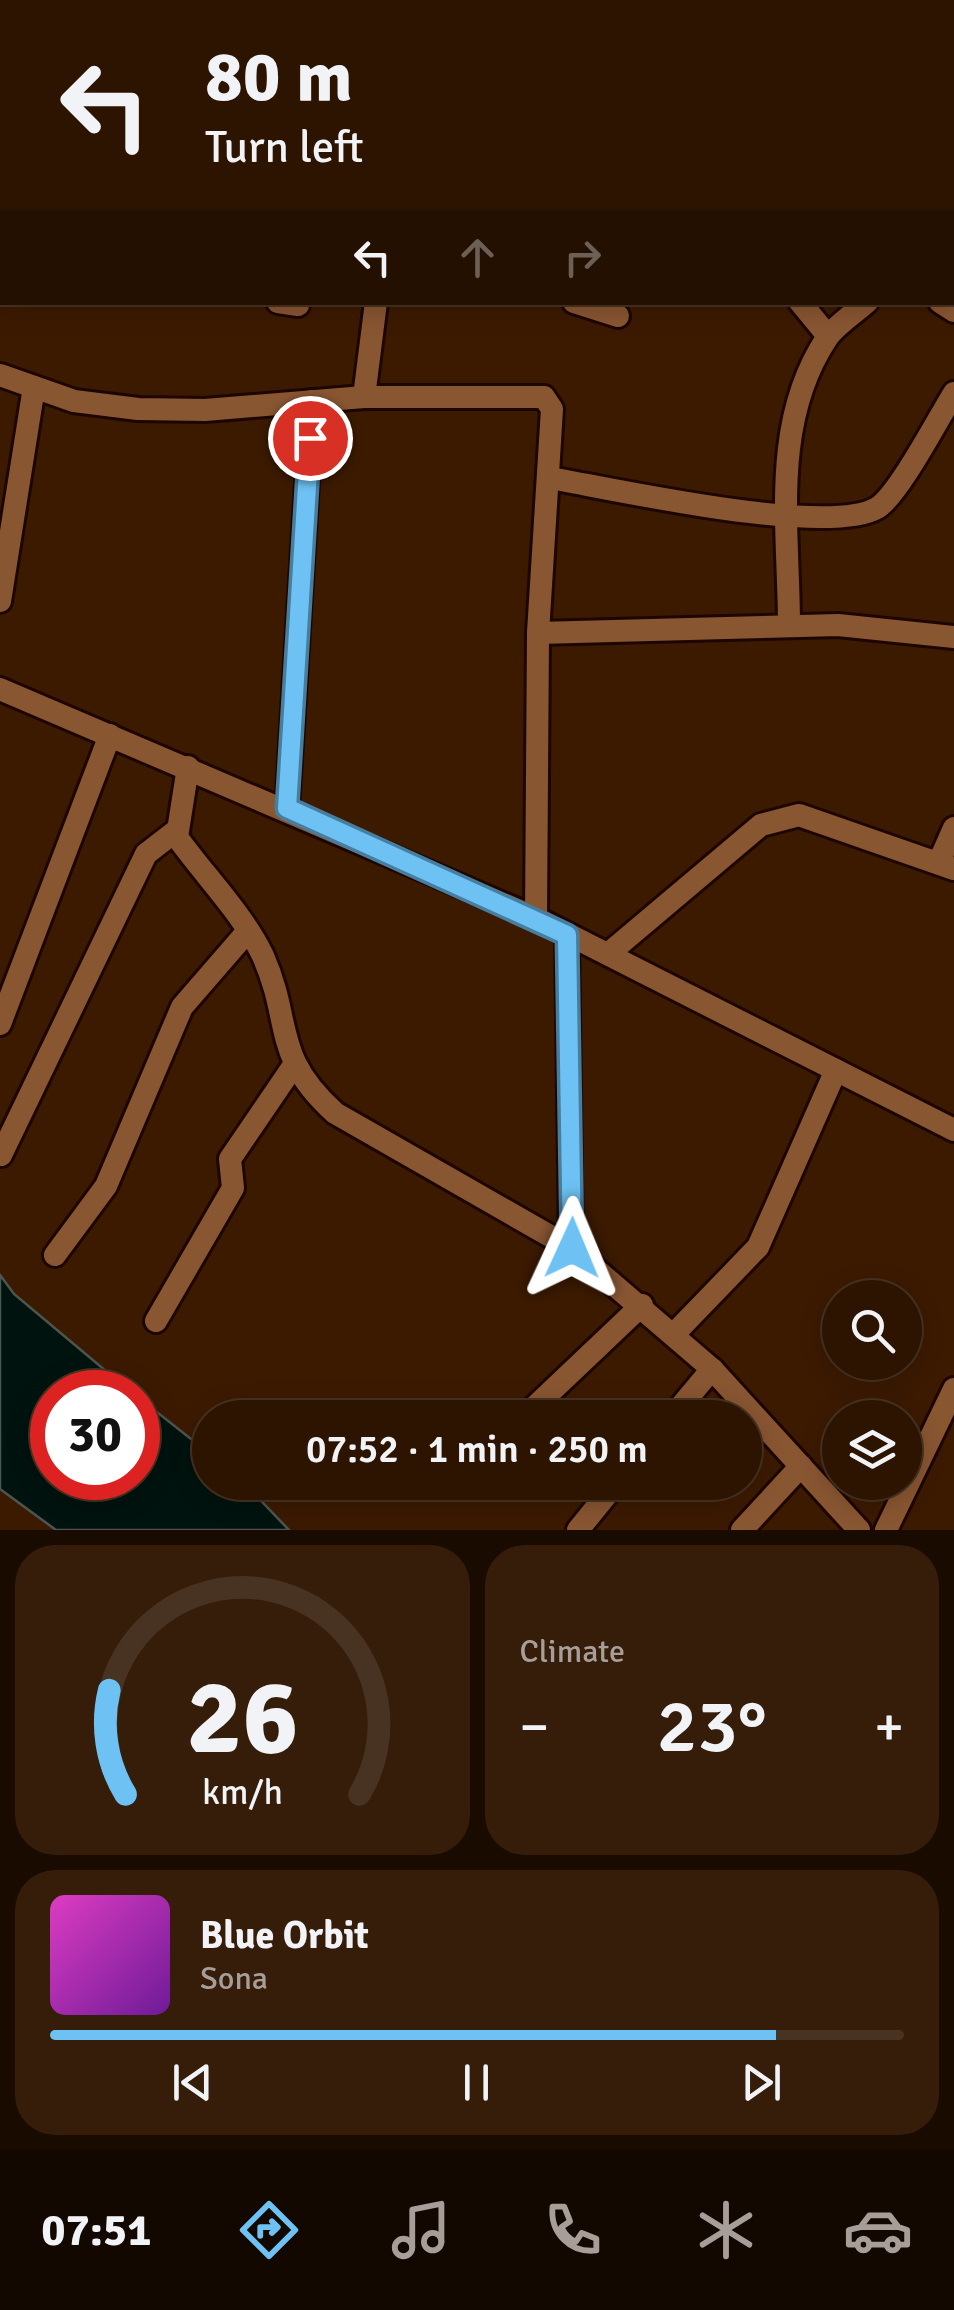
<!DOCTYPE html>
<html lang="en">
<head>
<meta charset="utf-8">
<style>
	body { margin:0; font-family:Signika,sans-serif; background:#351d0a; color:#f1f3f6; height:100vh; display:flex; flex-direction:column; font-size:38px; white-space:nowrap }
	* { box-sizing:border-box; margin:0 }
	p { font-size:32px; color:#a79e99 }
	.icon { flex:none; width:55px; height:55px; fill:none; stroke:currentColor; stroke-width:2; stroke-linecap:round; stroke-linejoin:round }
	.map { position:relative; height:1530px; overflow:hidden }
	.details { display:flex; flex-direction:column; gap:15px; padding:15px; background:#190b00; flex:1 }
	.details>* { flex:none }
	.hud { position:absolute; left:0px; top:0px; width:955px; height:305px; box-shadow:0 5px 25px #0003,0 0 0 2px #483322; background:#2d1400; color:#f1f3f6; overflow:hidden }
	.controls { position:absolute; left:822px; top:1280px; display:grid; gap:20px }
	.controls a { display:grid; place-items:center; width:100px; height:100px; border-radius:50%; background:#2d1400; box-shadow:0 5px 25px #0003,0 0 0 2px #483322; font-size:50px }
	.speed { position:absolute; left:30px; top:1370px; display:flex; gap:20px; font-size:50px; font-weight:700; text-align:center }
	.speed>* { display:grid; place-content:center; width:130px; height:130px; border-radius:50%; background:#2d1400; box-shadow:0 5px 25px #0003,0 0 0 2px #483322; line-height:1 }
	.speed .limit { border:15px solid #d22; background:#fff; color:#111 }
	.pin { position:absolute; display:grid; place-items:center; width:85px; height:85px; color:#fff; margin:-42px; border:5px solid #fff; border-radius:50%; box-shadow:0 2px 10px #0007 }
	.me { position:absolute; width:110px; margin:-55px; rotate:1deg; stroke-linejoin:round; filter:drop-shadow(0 0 8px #0008) }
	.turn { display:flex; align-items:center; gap:35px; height:210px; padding:0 40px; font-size:45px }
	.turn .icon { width:130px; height:130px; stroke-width:2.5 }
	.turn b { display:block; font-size:70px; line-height:85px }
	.lanes { display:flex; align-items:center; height:95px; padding:0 40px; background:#0003; justify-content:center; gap:50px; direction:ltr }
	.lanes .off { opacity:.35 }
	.big { font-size:75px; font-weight:600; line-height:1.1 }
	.details .card { flex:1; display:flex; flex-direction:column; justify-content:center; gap:15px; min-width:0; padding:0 35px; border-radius:40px; background:#351d0a }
	.details .dial { align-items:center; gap:0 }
	.dial svg { height:260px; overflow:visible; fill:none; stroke:#483322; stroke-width:7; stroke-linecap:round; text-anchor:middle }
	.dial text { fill:#f1f3f6; stroke:none }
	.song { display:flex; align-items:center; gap:30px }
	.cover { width:120px; height:120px; border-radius:15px; background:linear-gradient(135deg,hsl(310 70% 55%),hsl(280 70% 35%)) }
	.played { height:10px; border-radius:5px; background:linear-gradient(90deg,#6dc2f3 85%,#483322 85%) }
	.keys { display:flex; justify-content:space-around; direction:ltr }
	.heat { display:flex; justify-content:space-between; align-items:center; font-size:55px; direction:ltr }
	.details .tiles { flex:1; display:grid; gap:15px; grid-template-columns:1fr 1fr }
	.card:last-child { grid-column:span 2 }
	.trip { position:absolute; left:192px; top:1400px; width:570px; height:100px; border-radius:50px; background:#2d1400; box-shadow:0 5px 25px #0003,0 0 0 2px #483322; font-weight:600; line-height:100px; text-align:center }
	.tabs { display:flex; height:160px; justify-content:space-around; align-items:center; background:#120800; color:#a79e99 }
	.tabs .icon { width:70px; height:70px }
	.tabs .active { color:#6dc2f3 }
	.tabs b { font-size:45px; color:#f1f3f6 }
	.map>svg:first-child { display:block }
	.water { fill:#00130e; stroke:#4c5650; stroke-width:2.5 }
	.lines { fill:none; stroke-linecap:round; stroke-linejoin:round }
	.stream { stroke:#4c5650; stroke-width:8 }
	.street-casing { stroke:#1d0600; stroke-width:28 }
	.street { stroke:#895632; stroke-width:22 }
	.route-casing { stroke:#477e9e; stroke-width:25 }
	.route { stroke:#6dc2f3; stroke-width:18 }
</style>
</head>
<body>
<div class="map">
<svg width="954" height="1530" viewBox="0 0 954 1530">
	<rect width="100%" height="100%" fill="#3c1a00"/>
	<!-- water -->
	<path class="water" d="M0,1275L14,1294L131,1392H52V1478H138V1397L210,1454V1482L244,1483L289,1530H56L0,1489Z"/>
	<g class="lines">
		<!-- stream -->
		<g class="stream">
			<path d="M809,0L810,2"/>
			<path d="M952,183L954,185"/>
		</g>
		<defs>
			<g id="street">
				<path d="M650,0L653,2"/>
				<path d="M96,2L97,0"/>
				<path d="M489,2L491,0"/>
				<path d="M0,205L2,200"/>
				<path d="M0,224L2,225"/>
				<path d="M278,302L298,305"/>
				<path d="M574,302L618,316"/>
				<path d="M800,302L828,336"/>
				<path d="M940,302L954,311"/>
				<path d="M0,375L74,401L138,409L205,410L364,397H544L552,409L538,633"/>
				<path d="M364,397L376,302"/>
				<path d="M550,478C613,489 827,537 877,508C898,496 939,417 954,393"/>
				<path d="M0,601L34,387"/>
				<path d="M789,626C789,530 770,423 827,338C836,325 855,313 867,302"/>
				<path d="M0,689L536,918L954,1130"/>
				<path d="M188,767L177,837C204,875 243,914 263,956C293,1024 271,1055 335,1113L571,1248L712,1369L859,1530"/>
				<path d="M287,809L312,401"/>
				<path d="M939,862L954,828"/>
				<path d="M536,918L538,633L838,625L954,637"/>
				<path d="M567,935L571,1248"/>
				<path d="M608,954L761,825L799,815L954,869"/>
				<path d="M0,1024L110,735"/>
				<path d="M1,1155L146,854L177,830"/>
				<path d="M55,1255L106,1186L182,1007L247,932"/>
				<path d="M156,1321L233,1188L230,1159L294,1065"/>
				<path d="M674,1334L758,1247L836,1070"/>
				<path d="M523,1418L642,1305"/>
				<path d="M671,1418L712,1369"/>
				<path d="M578,1530L617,1482"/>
				<path d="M742,1530L801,1466"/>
				<path d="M886,1530L954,1389"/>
			</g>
		</defs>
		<!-- street casing -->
		<use href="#street" class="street-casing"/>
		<!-- street -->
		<use href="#street" class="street"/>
	</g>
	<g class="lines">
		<defs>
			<path id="route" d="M310,438L287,808L567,935L572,1248"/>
		</defs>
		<!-- route casing -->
		<use href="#route" class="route-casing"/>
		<!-- route -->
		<use href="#route" class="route"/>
	</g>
</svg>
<div class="controls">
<a><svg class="icon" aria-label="search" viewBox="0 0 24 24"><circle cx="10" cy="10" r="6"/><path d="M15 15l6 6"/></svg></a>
<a><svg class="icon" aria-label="layers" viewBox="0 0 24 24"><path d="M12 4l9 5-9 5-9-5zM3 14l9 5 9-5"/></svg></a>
</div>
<div class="speed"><div class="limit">30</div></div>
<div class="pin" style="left:310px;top:438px;background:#d93025"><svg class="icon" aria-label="arrive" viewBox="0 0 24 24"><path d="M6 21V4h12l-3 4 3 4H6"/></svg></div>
<svg class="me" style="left:572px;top:1248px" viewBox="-20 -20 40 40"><path d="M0-17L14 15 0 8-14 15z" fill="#6dc2f3" stroke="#fff" stroke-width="4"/></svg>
<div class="trip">07:52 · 1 min · 250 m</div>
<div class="hud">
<div class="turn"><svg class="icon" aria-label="left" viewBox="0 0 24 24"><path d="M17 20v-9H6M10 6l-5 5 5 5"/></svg><div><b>80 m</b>Turn left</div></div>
<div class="lanes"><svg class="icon" aria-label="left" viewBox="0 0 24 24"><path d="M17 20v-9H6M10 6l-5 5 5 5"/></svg><svg class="icon off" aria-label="ahead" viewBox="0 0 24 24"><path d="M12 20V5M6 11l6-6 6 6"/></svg><svg class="icon off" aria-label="right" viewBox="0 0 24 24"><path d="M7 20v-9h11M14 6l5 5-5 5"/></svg></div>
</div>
</div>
<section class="details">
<div class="tiles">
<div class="card dial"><svg viewBox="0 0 100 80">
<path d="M14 69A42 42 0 1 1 86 69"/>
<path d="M14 69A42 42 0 0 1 9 37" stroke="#6dc2f3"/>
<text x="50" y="56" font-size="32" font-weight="700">26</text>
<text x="50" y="72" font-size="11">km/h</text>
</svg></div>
<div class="card"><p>Climate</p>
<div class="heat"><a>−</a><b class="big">23°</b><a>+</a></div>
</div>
<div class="card">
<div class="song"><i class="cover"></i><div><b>Blue Orbit</b><p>Sona</p></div></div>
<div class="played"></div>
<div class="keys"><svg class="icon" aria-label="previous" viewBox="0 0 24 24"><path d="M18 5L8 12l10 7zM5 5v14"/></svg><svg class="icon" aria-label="pause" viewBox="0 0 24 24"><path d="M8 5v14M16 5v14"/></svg><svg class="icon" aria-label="next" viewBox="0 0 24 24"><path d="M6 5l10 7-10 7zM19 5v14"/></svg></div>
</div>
</div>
</section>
<nav class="tabs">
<b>07:51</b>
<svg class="icon active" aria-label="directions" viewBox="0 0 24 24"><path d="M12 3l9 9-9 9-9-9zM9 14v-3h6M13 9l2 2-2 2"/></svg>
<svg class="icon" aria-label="music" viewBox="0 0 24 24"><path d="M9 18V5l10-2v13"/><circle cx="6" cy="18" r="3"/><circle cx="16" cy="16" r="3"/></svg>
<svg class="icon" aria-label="phone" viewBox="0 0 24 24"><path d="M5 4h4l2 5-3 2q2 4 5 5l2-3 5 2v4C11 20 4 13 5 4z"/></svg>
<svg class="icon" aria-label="climate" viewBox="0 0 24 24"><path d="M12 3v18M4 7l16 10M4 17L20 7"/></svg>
<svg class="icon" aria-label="car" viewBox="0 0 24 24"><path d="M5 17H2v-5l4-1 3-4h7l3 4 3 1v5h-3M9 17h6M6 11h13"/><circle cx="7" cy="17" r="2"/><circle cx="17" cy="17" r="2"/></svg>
</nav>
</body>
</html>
